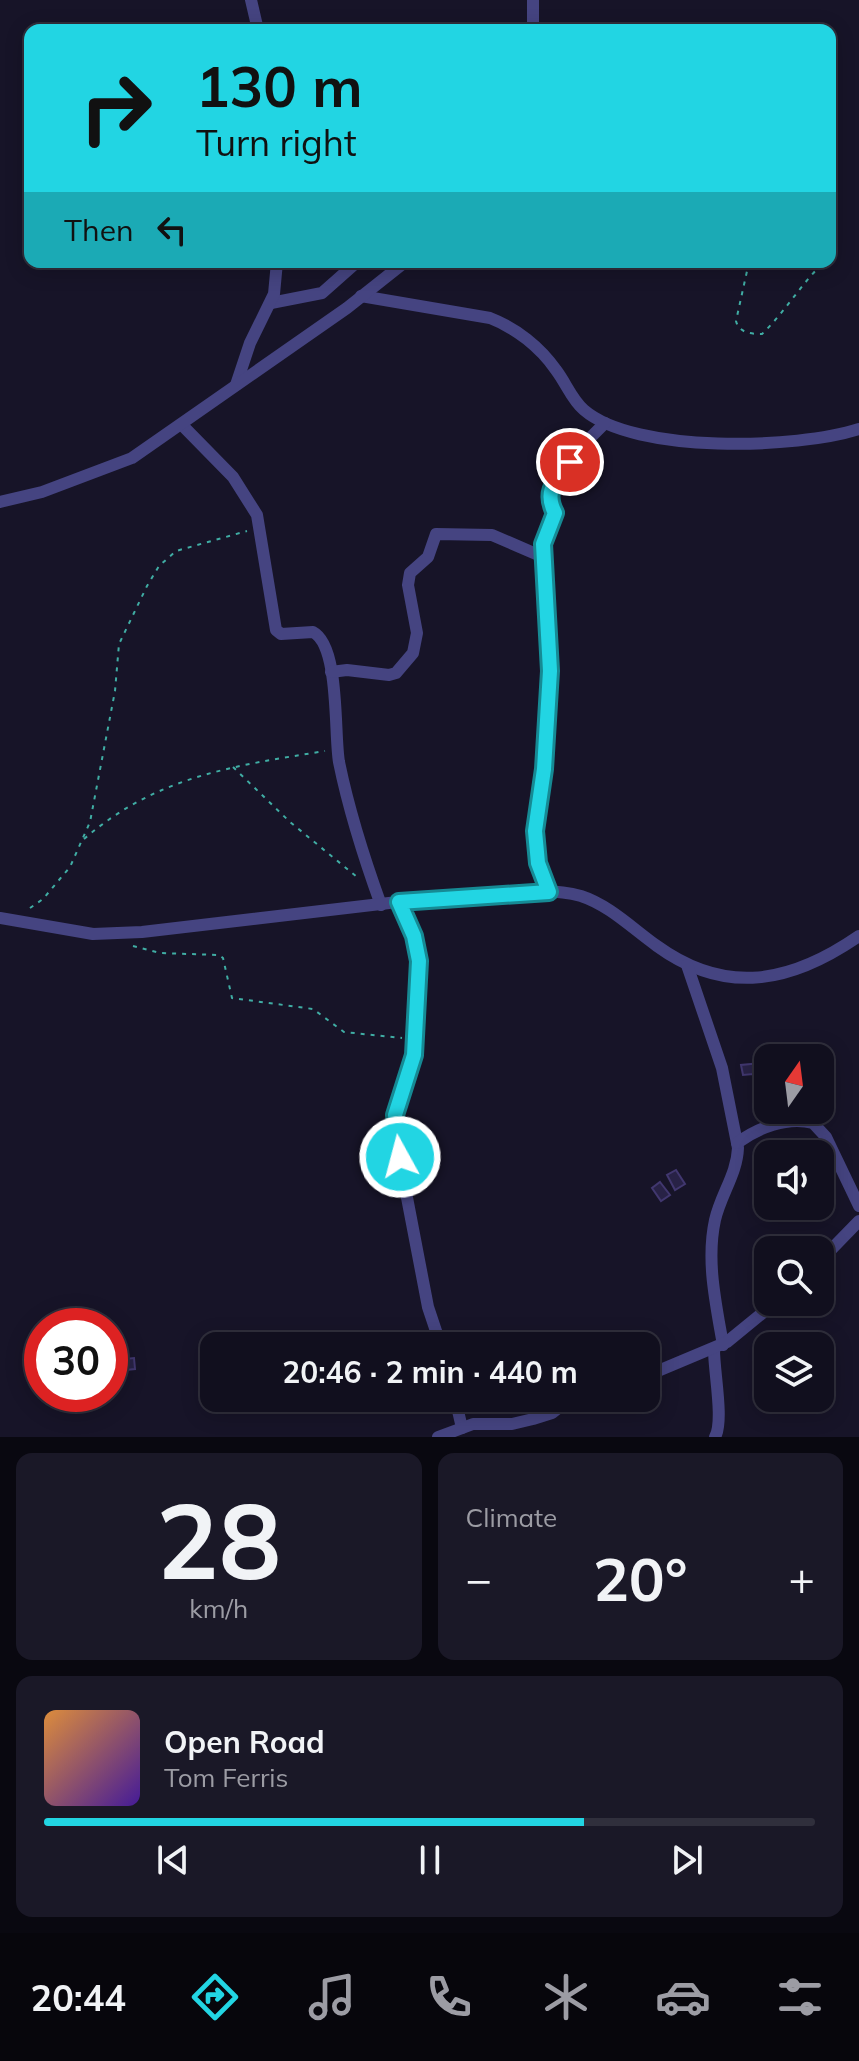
<!DOCTYPE html>
<html lang="en">
<head>
<meta charset="utf-8">
<style>
	body { margin:0; font-family:Mulish,sans-serif; background:#1a1827; color:#f1f3f6; height:100vh; display:flex; flex-direction:column; font-size:30px; white-space:nowrap }
	* { box-sizing:border-box; margin:0 }
	p { font-size:26px; color:#9c9ca4 }
	.icon { flex:none; width:44px; height:44px; fill:none; stroke:currentColor; stroke-width:2; stroke-linecap:round; stroke-linejoin:round }
	.map { position:relative; height:1437px; overflow:hidden }
	.drawer { display:flex; flex-direction:column; gap:16px; padding:16px; background:#090810; flex:1 }
	.drawer>* { flex:none }
	.top-card { position:absolute; left:24px; top:24px; width:812px; height:244px; border-radius:16px; box-shadow:0 4px 20px #0003,0 0 0 2px #302f3c; background:#22d5e3; color:#111; overflow:hidden }
	.needle { width:52px; rotate:14deg }
	.fabs { position:absolute; left:754px; top:1044px; display:grid; gap:16px }
	.fabs a { display:grid; place-items:center; width:80px; height:80px; border-radius:16px; background:#110f1e; box-shadow:0 4px 20px #0003,0 0 0 2px #302f3c; font-size:40px }
	.speed { position:absolute; left:24px; top:1308px; display:flex; gap:16px; font-size:40px; font-weight:700; text-align:center }
	.speed>* { display:grid; place-content:center; width:104px; height:104px; border-radius:50%; background:#110f1e; box-shadow:0 4px 20px #0003,0 0 0 2px #302f3c; line-height:1 }
	.speed .limit { border:12px solid #d22; background:#fff; color:#111 }
	.pin { position:absolute; display:grid; place-items:center; width:68px; height:68px; color:#fff; margin:-34px; border:4px solid #fff; border-radius:50%; box-shadow:0 2px 8px #0007 }
	.me { position:absolute; width:88px; margin:-44px; rotate:353deg; stroke-linejoin:round; filter:drop-shadow(0 0 6px #0008) }
	.turn { display:flex; align-items:center; gap:28px; height:168px; padding:0 40px; font-size:36px }
	.turn .icon { width:104px; height:104px; stroke-width:2.5 }
	.turn b { display:block; font-size:56px; line-height:68px }
	.then { display:flex; align-items:center; height:76px; padding:0 40px; background:#0003; gap:16px; font-size:30px }
	.big { font-size:60px; font-weight:700; line-height:1.1 }
	.drawer .widget { flex:1; display:flex; flex-direction:column; justify-content:center; gap:12px; min-width:0; padding:0 28px; border-radius:16px; background:#1a1827 }
	.drawer .dial { align-items:center; gap:0 }
	.dial b { font-size:104px; line-height:1 }
	.song { display:flex; align-items:center; gap:24px }
	.cover { width:96px; height:96px; border-radius:12px; background:linear-gradient(135deg,hsl(30 70% 55%),hsl(260 70% 35%)) }
	.played { height:8px; border-radius:4px; background:linear-gradient(90deg,#22d5e3 70%,#302f3c 70%) }
	.keys { display:flex; justify-content:space-around; direction:ltr }
	.heat { display:flex; justify-content:space-between; align-items:center; font-size:44px; direction:ltr }
	.drawer .tiles { flex:1; display:grid; gap:16px; grid-template-columns:1fr 1fr }
	.widget:last-child { grid-column:span 2 }
	.trip { position:absolute; left:200px; top:1332px; width:460px; height:80px; border-radius:16px; background:#110f1e; box-shadow:0 4px 20px #0003,0 0 0 2px #302f3c; font-weight:700; line-height:80px; text-align:center }
	.dock { display:flex; height:128px; justify-content:space-around; align-items:center; background:#07060c; color:#9c9ca4 }
	.dock .icon { width:56px; height:56px }
	.dock .active { color:#22d5e3 }
	.dock b { font-size:36px; color:#f1f3f6 }
	.map>svg:first-child { display:block }
	.building { fill:#282246; stroke:#41376f; stroke-width:2 }
	.lines { fill:none; stroke-linecap:round; stroke-linejoin:round }
	.path { stroke:#40ada4; stroke-width:2; stroke-dasharray:4 6; stroke-linecap:butt }
	.minor { stroke:#454481; stroke-width:12 }
	.route-casing { stroke:#168a94; stroke-width:20 }
	.route { stroke:#22d5e3; stroke-width:14 }
</style>
</head>
<body>
<div class="map">
<svg width="859" height="1437" viewBox="0 0 859 1437">
	<rect width="100%" height="100%" fill="#171428"/>
	<!-- building -->
	<g class="building">
		<path d="M761,1063L763,1080L753,1081V1074L743,1075L741,1065Z"/>
		<path d="M676,1170L685,1184L675,1190L667,1175Z"/>
		<path d="M660,1182L670,1195L661,1201L652,1188Z"/>
		<path d="M134,1358L135,1369L116,1371L115,1360Z"/>
	</g>
	<g class="lines">
		<!-- path -->
		<g class="path">
			<path d="M749,262L736,321C739,333 751,334 762,334C784,313 799,287 821,265"/>
			<path d="M233,767L290,822L357,877"/>
			<path d="M84,839C157,776 233,766 325,751"/>
			<path d="M30,908L43,899L70,867L90,822L115,691L119,644L147,586L159,566L176,551L247,531"/>
			<path d="M133,946L160,953L219,955L223,958L232,998L313,1009L344,1032L402,1038"/>
		</g>
		<!-- minor -->
		<g class="minor">
			<path d="M251,0L258,30"/>
			<path d="M533,0V30"/>
			<path d="M361,296L490,318C516,328 540,347 556,370C566,383 572,400 584,410C635,454 798,449 859,429"/>
			<path d="M271,303L322,293L357,262"/>
			<path d="M236,385L250,343L274,294L277,262"/>
			<path d="M182,425L233,477L257,515L276,630L281,634L313,632C340,646 334,734 339,762C349,811 364,858 381,905"/>
			<path d="M0,502L42,492L132,458L347,308L405,262"/>
			<path d="M331,672L347,670L389,675L396,673L413,653L417,633L408,585L410,573L428,557L436,534L492,535L543,557"/>
			<path d="M549,892L538,863L535,831L544,769L550,671L543,544L555,513L548,495L576,452L605,423"/>
			<path d="M399,902L414,936L419,961L414,1055L395,1115V1135L428,1307L441,1346"/>
			<path d="M0,918L93,934L142,932L423,899C439,899 456,901 472,899C508,894 545,886 581,896C609,905 633,929 657,946C726,996 791,983 859,936"/>
			<path d="M687,965L722,1068L738,1148C737,1174 721,1194 715,1220C706,1261 716,1304 723,1345"/>
			<path d="M737,1143C758,1128 787,1116 813,1123L826,1137L859,1206"/>
			<path d="M820,1261L859,1221"/>
			<path d="M714,1350C714,1372 724,1421 715,1437"/>
			<path d="M646,1376L727,1342L776,1302"/>
			<path d="M455,1398L462,1428"/>
			<path d="M438,1437L473,1424H512L533,1419L552,1413L571,1398"/>
		</g>
	</g>
	<g class="lines">
		<defs>
			<path id="route" d="M400,1157L395,1115L414,1055L419,961L414,936L399,902L549,892L538,863L535,831L544,769L550,671L543,544L555,513C543,490 557,480 570,462"/>
		</defs>
		<!-- route casing -->
		<use href="#route" class="route-casing"/>
		<!-- route -->
		<use href="#route" class="route"/>
	</g>
</svg>
<div class="fabs">
<a><svg class="needle" viewBox="-14 -14 28 28"><path d="M0-13l5 13h-10z" fill="#e53935"/><path d="M0 13l5-13h-10z" fill="#9c9ca4"/></svg></a>
<a><svg class="icon" aria-label="sound" viewBox="0 0 24 24"><path d="M4 9h4l5-4v14l-5-4H4zM17 9q2 3 0 6"/></svg></a>
<a><svg class="icon" aria-label="search" viewBox="0 0 24 24"><circle cx="10" cy="10" r="6"/><path d="M15 15l6 6"/></svg></a>
<a><svg class="icon" aria-label="layers" viewBox="0 0 24 24"><path d="M12 4l9 5-9 5-9-5zM3 14l9 5 9-5"/></svg></a>
</div>
<div class="speed"><div class="limit">30</div></div>
<div class="pin" style="left:570px;top:462px;background:#d93025"><svg class="icon" aria-label="arrive" viewBox="0 0 24 24"><path d="M6 21V4h12l-3 4 3 4H6"/></svg></div>
<svg class="me" style="left:400px;top:1157px" viewBox="-20 -20 40 40"><circle r="17" fill="#22d5e3" stroke="#fff" stroke-width="3"/><path d="M0-11L8 9 0 5-8 9z" fill="#fff"/></svg>
<div class="trip">20:46 · 2 min · 440 m</div>
<div class="top-card">
<div class="turn"><svg class="icon" aria-label="right" viewBox="0 0 24 24"><path d="M7 20v-9h11M14 6l5 5-5 5"/></svg><div><b>130 m</b>Turn right</div></div>
<div class="then">Then<svg class="icon" aria-label="left" viewBox="0 0 24 24"><path d="M17 20v-9H6M10 6l-5 5 5 5"/></svg></div>
</div>
</div>
<section class="drawer">
<div class="tiles">
<div class="widget dial"><b>28</b><p>km/h</p></div>
<div class="widget"><p>Climate</p>
<div class="heat"><a>−</a><b class="big">20°</b><a>+</a></div>
</div>
<div class="widget">
<div class="song"><i class="cover"></i><div><b>Open Road</b><p>Tom Ferris</p></div></div>
<div class="played"></div>
<div class="keys"><svg class="icon" aria-label="previous" viewBox="0 0 24 24"><path d="M18 5L8 12l10 7zM5 5v14"/></svg><svg class="icon" aria-label="pause" viewBox="0 0 24 24"><path d="M8 5v14M16 5v14"/></svg><svg class="icon" aria-label="next" viewBox="0 0 24 24"><path d="M6 5l10 7-10 7zM19 5v14"/></svg></div>
</div>
</div>
</section>
<nav class="dock">
<b>20:44</b>
<svg class="icon active" aria-label="directions" viewBox="0 0 24 24"><path d="M12 3l9 9-9 9-9-9zM9 14v-3h6M13 9l2 2-2 2"/></svg>
<svg class="icon" aria-label="music" viewBox="0 0 24 24"><path d="M9 18V5l10-2v13"/><circle cx="6" cy="18" r="3"/><circle cx="16" cy="16" r="3"/></svg>
<svg class="icon" aria-label="phone" viewBox="0 0 24 24"><path d="M5 4h4l2 5-3 2q2 4 5 5l2-3 5 2v4C11 20 4 13 5 4z"/></svg>
<svg class="icon" aria-label="climate" viewBox="0 0 24 24"><path d="M12 3v18M4 7l16 10M4 17L20 7"/></svg>
<svg class="icon" aria-label="car" viewBox="0 0 24 24"><path d="M5 17H2v-5l4-1 3-4h7l3 4 3 1v5h-3M9 17h6M6 11h13"/><circle cx="7" cy="17" r="2"/><circle cx="17" cy="17" r="2"/></svg>
<svg class="icon" aria-label="filters" viewBox="0 0 24 24"><path d="M4 7h16M4 17h16"/><circle cx="9" cy="7" r="2"/><circle cx="15" cy="17" r="2"/></svg>
</nav>
</body>
</html>
